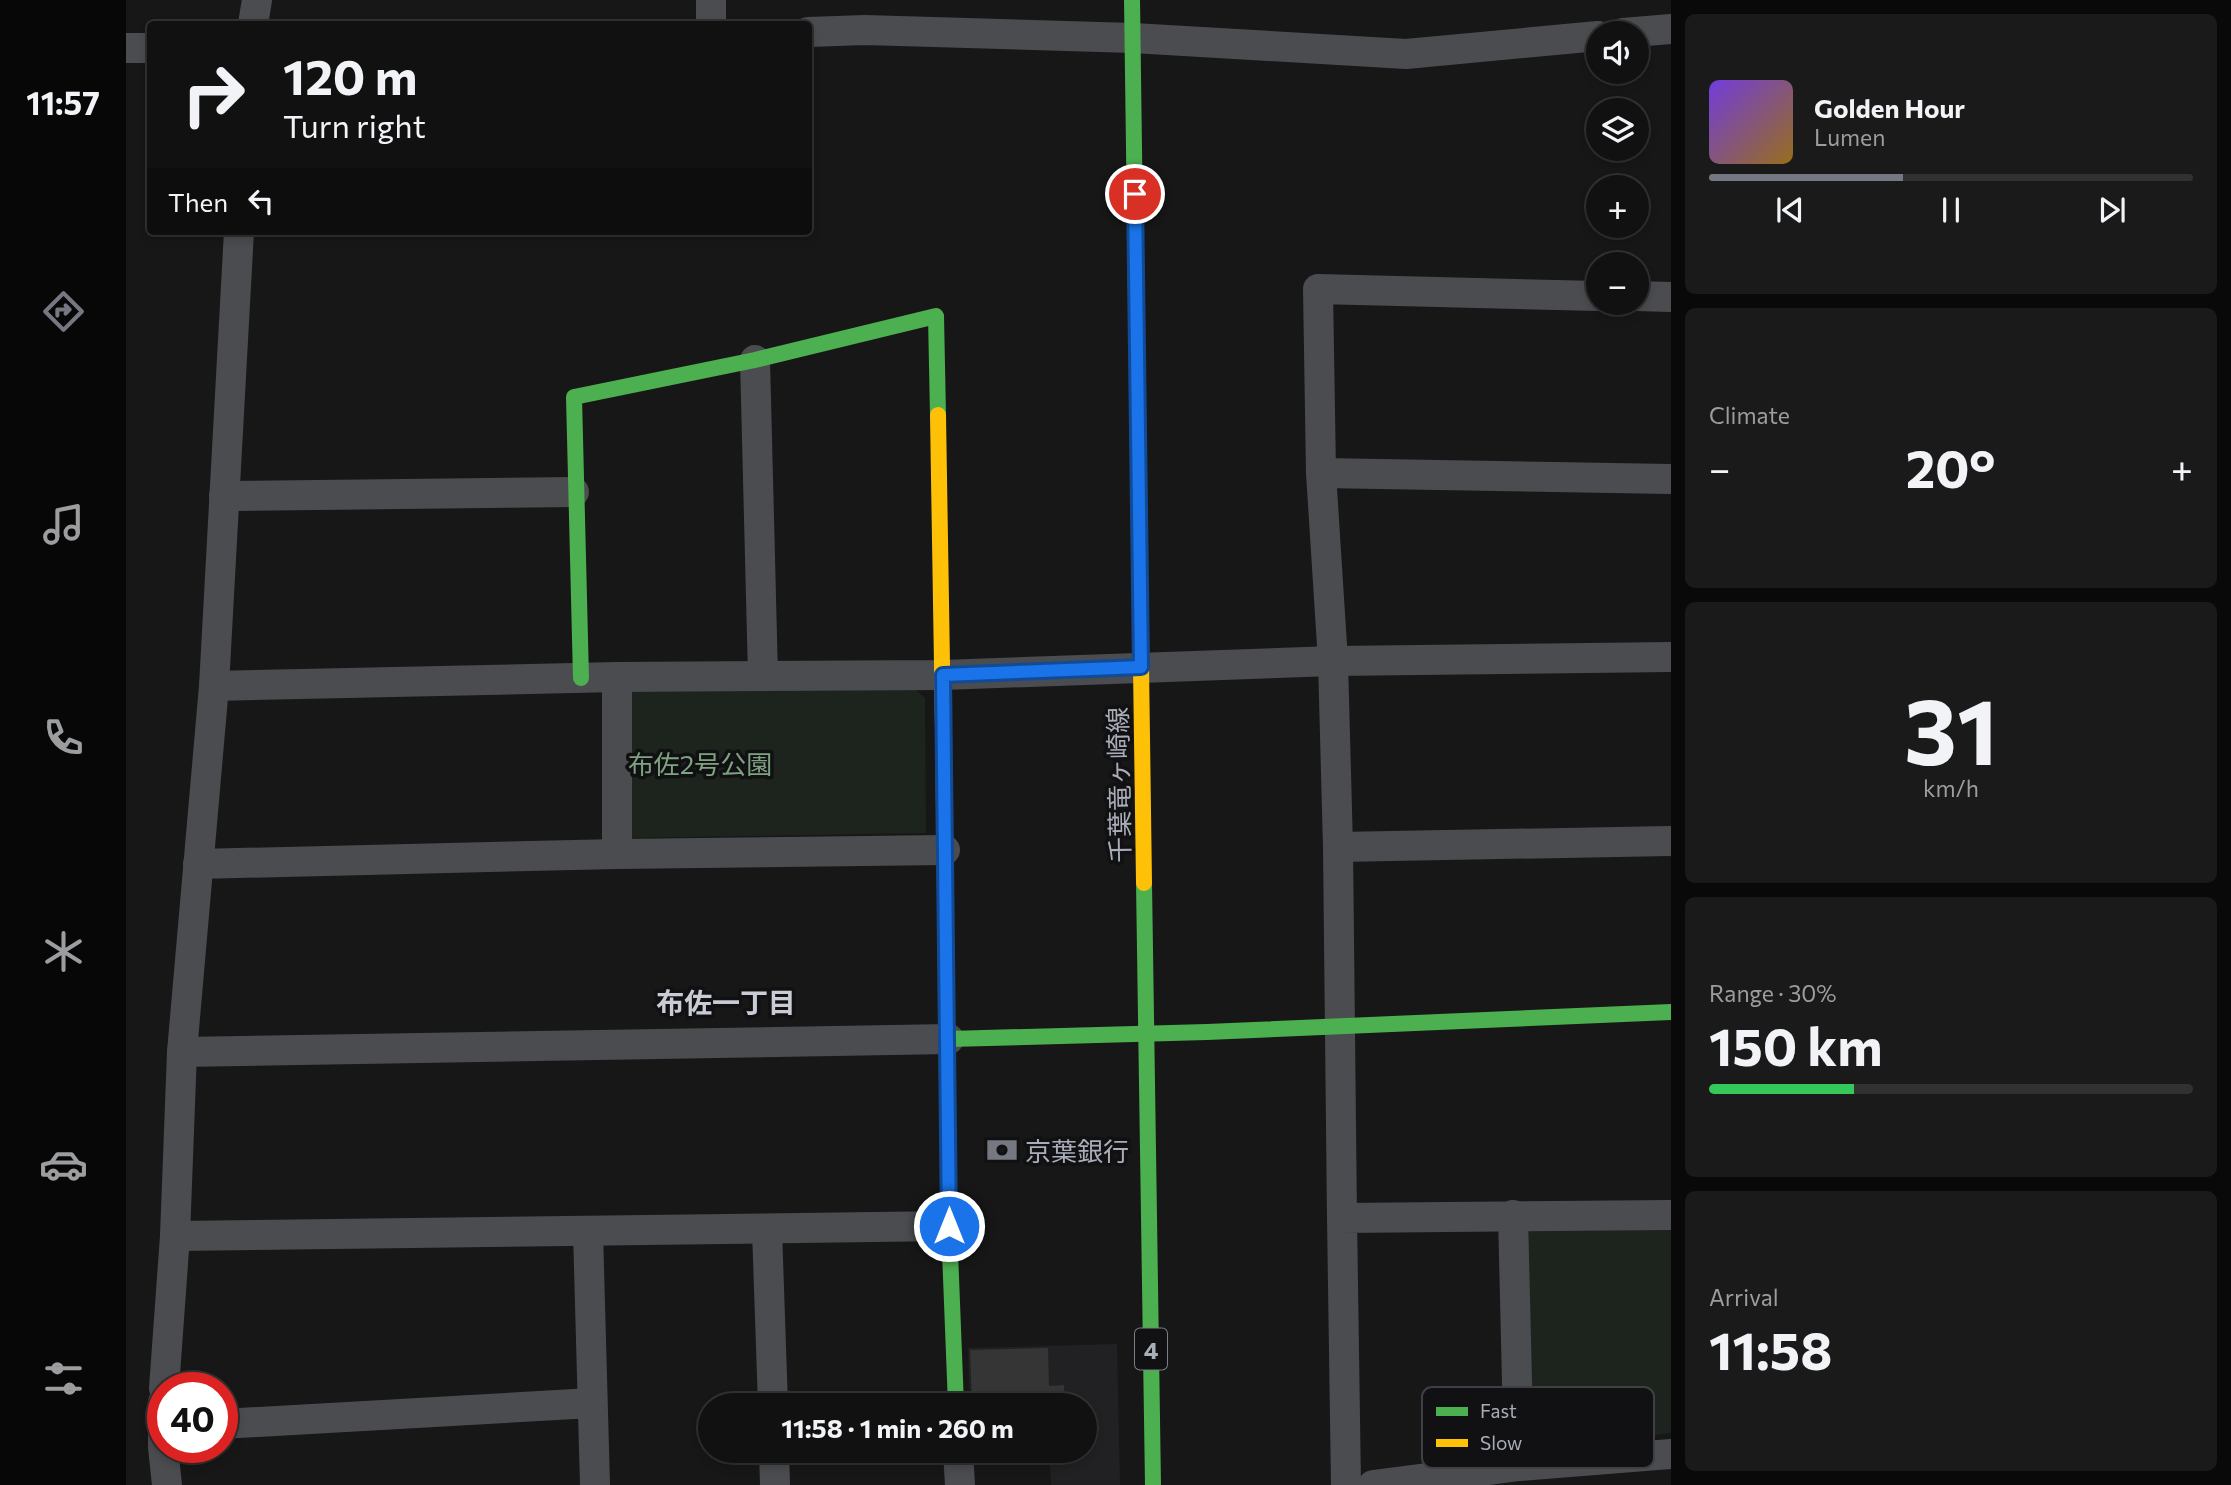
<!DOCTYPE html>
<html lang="en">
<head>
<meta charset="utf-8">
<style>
	body { margin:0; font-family:Commissioner,"Noto Sans JP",sans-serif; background:#1a1a1a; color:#f1f3f6; height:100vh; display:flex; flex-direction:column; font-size:26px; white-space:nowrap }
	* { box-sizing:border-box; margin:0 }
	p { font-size:23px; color:#9c9d9f }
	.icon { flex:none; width:38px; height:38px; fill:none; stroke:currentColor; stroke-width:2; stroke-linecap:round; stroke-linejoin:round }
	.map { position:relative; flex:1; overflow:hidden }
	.details { display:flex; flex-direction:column; gap:14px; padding:14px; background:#090909; width:560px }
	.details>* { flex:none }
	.guide { position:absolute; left:21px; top:21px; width:665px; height:214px; border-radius:7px; box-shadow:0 4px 10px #0003,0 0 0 2px #303131; background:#111; color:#f1f3f6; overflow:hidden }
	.buttons { position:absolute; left:1460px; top:21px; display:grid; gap:14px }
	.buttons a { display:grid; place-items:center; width:63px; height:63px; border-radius:50%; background:#111; box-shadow:0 4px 10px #0003,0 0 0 2px #303131; font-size:35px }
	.speed { position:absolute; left:21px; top:1372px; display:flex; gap:14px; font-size:35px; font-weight:700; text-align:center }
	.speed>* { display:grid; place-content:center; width:91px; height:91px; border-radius:50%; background:#111; box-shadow:0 4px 10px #0003,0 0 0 2px #303131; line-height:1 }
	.speed .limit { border:10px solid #d22; background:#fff; color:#111 }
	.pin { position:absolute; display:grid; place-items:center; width:60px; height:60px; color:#fff; margin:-30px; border:4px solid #fff; border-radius:50%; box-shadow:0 2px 7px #0007 }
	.me { position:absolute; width:77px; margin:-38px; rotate:0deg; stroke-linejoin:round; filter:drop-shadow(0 0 5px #0008) }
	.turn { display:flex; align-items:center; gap:24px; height:147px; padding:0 21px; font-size:32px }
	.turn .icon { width:91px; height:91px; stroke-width:2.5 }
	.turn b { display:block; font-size:49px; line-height:60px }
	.then { display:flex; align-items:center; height:66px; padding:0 21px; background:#0003; gap:14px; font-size:26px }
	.big { font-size:52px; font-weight:700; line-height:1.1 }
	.details .tile { flex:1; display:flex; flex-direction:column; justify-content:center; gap:10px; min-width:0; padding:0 24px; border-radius:10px; background:#1a1a1a }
	.details .dial { align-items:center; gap:0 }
	.dial b { font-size:91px; line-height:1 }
	.song { display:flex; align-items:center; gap:21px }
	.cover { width:84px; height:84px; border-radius:10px; background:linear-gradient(135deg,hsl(260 70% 55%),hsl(40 70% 35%)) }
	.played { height:7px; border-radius:4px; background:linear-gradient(90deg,#757880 40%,#303131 40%) }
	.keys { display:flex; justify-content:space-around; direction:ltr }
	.heat { display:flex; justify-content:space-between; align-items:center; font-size:38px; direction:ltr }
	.charge { height:10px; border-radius:5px; background:linear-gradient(90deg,#34c759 30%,#303131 0) }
	.trip { position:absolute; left:572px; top:1393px; width:399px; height:70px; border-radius:35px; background:#111; box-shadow:0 4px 10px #0003,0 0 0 2px #303131; font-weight:700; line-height:70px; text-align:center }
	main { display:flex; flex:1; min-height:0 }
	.dock { display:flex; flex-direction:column; width:126px; justify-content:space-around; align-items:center; background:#070707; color:#9c9d9f }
	.dock .icon { width:49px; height:49px }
	.dock .selected { color:#757880 }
	.dock b { font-size:32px; color:#f1f3f6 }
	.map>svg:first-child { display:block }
	.built { fill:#212123 }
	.green { fill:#1d241e }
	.building { fill:#353536 }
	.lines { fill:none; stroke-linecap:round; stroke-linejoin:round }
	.street { stroke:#4b4c50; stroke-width:30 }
	.fast { stroke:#4caf50; stroke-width:16 }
	.slow { stroke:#ffc107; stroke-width:16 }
	.route-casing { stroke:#114b97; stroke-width:18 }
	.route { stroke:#1a73e8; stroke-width:12 }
	.labels { text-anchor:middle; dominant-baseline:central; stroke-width:7; stroke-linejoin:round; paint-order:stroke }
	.shield { fill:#111113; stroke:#7b7e86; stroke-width:2 }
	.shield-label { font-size:24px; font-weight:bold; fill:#a8adb8 }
	.park-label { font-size:26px; fill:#7fa381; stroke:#111113 }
	.street-label { font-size:26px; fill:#a8adb8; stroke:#111113 }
	.poi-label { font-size:26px; fill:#a8adb8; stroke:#111113; text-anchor:start }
	.neighbourhood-label { font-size:28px; font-weight:bold; fill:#c9ccd4; stroke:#111113 }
	.key { fill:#111113; stroke:#3e4045; stroke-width:2 }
	.key-label { font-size:19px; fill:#a8adb8 }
</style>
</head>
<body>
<main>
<nav class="dock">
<b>11:57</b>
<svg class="icon selected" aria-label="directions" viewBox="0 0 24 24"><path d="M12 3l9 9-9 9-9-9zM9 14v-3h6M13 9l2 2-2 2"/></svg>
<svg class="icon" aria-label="music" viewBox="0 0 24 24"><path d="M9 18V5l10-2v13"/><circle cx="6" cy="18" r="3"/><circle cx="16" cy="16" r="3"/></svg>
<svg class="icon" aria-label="phone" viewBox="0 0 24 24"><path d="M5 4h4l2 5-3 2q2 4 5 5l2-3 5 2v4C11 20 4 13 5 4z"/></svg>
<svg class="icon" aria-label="climate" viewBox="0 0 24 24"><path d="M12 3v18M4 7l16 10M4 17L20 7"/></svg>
<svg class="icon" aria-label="car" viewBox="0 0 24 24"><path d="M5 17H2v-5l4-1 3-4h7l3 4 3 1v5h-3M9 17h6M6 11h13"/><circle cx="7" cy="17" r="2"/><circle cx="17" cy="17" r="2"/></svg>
<svg class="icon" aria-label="filters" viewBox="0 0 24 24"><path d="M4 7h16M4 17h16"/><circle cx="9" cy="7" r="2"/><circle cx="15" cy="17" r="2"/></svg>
</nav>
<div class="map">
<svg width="1545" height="1485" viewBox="0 0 1545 1485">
	<rect width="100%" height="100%" fill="#171717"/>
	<!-- built -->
	<path class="built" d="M991,1344L994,1485H925L923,1451H959V1405H844L842,1348Z"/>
	<!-- green -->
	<g class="green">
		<path d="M785,686L799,698L800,833L500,838L498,691Z"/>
		<path d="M1401,1226L1545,1227V1433L1407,1450Z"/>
	</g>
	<!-- building -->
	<path class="building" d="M922,1348L923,1386L938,1385V1405H846L844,1350Z"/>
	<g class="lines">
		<!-- street -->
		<g class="street">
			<path d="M585,0V24"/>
			<path d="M127,24L131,0"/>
			<path d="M682,32L739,30L1007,38L1280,54L1472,36"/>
			<path d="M1497,33L1545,29"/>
			<path d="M0,48H24"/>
			<path d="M1510,296L1545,297"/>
			<path d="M629,360L637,676"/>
			<path d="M1195,473L1545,479"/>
			<path d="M98,496L448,492"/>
			<path d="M491,677V854"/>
			<path d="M88,686L491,677L817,675L1207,661L1545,657"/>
			<path d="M1212,847L1545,841"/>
			<path d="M72,864L491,854L819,850"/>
			<path d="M56,1052L823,1039"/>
			<path d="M1387,1215L1393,1466"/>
			<path d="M1216,1218L1212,847L1207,661L1195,473L1192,289L1472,296"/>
			<path d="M641,1230L647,1405"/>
			<path d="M462,1231L469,1485"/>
			<path d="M49,1236L823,1226"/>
			<path d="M38,1388L49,1236L56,1052L88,686L113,231"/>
			<path d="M37,1402V1445"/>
			<path d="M96,1424L466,1403"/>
			<path d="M37,1447L41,1485"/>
			<path d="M648,1451L649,1485"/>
			<path d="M832,1451L834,1485"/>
			<path d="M1220,1485L1216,1218L1545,1215"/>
			<path d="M1247,1485L1393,1466L1545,1454"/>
		</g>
		<!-- fast -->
		<g class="fast">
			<path d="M1006,0L1013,521"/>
			<path d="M455,678L448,397L629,360L810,316L812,415"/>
			<path d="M817,727L823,1226L830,1405"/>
			<path d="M1018,883L1027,1485"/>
			<path d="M823,1039L1081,1032L1545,1012"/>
		</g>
		<!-- slow -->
		<g class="slow">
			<path d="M812,415L817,727"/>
			<path d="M1013,521L1018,883"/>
		</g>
	</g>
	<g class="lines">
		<defs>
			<path id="route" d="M823,1226L817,675L1015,667L1009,194"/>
		</defs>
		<!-- route casing -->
		<use href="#route" class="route-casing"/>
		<!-- route -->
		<use href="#route" class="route"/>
	</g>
	<!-- icons -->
	<defs>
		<symbol id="bank-bare" viewBox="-9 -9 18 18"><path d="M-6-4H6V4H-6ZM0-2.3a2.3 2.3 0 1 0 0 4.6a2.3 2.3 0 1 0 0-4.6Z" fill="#757880" stroke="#111113" stroke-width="2.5" paint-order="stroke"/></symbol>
	</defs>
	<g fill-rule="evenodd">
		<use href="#bank-bare" x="854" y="1128" width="44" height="44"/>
	</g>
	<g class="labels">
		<!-- shield labels -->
		<rect class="shield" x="1009" y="1328.5" width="32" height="41" rx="5"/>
		<g class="shield-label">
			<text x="1025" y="1349">4</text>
		</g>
		<!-- park labels -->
		<g class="park-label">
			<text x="574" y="763">布佐2号公園</text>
		</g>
		<!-- street labels -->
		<g class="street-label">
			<text transform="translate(992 785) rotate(-91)">千葉竜ヶ崎線</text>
		</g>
		<!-- poi labels -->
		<g class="poi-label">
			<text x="899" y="1150">京葉銀行</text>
		</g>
		<!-- neighbourhood labels -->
		<g class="neighbourhood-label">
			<text x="600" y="1002">布佐一丁目</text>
		</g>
	</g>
	<!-- legend -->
	<rect x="1296" y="1387" width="232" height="81" rx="10" class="key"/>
	<rect x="1310" y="1407" width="32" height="9" fill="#4caf50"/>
	<rect x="1310" y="1439" width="32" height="8" fill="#ffc107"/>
	<g class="key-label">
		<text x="1354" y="1418">Fast</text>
		<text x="1354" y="1450">Slow</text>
	</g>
</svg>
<div class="buttons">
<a><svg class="icon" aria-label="sound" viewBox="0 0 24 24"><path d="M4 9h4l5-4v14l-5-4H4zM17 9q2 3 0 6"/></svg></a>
<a><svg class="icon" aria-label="layers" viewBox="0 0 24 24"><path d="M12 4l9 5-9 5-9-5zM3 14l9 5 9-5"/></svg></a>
<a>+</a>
<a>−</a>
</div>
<div class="speed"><div class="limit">40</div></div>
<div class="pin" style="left:1009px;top:194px;background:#d93025"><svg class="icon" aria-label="arrive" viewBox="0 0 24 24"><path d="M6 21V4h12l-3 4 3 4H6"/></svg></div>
<svg class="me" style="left:823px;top:1226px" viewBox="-20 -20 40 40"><circle r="17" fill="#1a73e8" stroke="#fff" stroke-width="3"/><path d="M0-11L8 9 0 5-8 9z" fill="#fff"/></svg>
<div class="trip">11:58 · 1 min · 260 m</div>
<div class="guide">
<div class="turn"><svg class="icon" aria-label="right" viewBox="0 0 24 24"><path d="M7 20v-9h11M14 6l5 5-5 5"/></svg><div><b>120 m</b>Turn right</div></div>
<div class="then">Then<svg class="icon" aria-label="left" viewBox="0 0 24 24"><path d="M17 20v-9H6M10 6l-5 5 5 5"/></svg></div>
</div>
</div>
<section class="details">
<div class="tile">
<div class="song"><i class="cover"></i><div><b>Golden Hour</b><p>Lumen</p></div></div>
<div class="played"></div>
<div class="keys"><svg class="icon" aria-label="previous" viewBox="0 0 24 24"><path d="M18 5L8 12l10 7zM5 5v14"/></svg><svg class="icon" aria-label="pause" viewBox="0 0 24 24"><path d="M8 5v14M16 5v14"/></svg><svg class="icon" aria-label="next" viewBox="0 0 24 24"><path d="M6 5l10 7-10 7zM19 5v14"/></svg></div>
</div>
<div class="tile"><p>Climate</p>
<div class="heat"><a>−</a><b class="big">20°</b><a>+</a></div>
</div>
<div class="tile dial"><b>31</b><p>km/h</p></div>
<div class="tile"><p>Range · 30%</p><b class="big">150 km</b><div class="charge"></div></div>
<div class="tile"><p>Arrival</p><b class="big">11:58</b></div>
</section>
</main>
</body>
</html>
